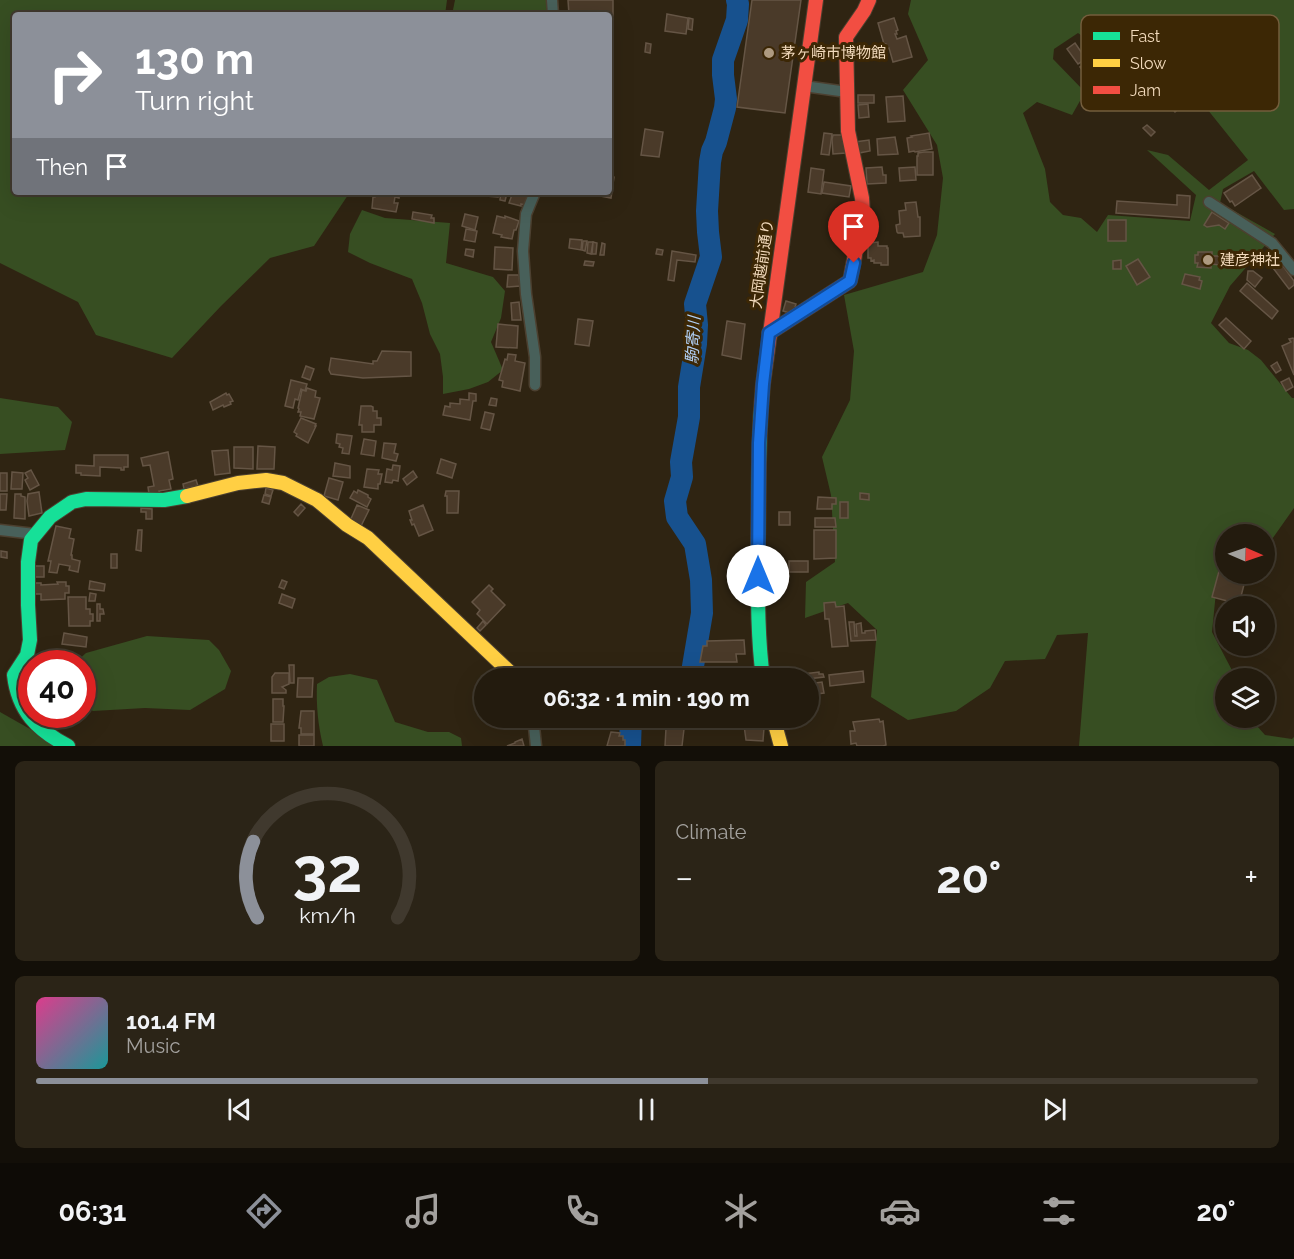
<!DOCTYPE html>
<html lang="en">
<head>
<meta charset="utf-8">
<style>
	body { margin:0; font-family:Raleway,"Noto Sans JP",sans-serif; background:#2b2417; color:#f1f3f6; height:100vh; display:flex; flex-direction:column; font-size:22px; white-space:nowrap }
	* { box-sizing:border-box; margin:0 }
	p { font-size:20px; color:#a3a19e }
	.icon { flex:none; width:33px; height:33px; fill:none; stroke:currentColor; stroke-width:2; stroke-linecap:round; stroke-linejoin:round }
	.map { position:relative; height:746px; overflow:hidden }
	.side { display:flex; flex-direction:column; gap:15px; padding:15px; background:#130f08; flex:1 }
	.side>* { flex:none }
	.banner { position:absolute; left:12px; top:12px; width:600px; height:183px; border-radius:6px; box-shadow:0 6px 24px #0002,0 0 0 2px #40392e; background:#8c9099; color:#fff; overflow:hidden }
	.needle { width:39px; rotate:92deg }
	.tools { position:absolute; left:1215px; top:524px; display:grid; gap:12px }
	.tools a { display:grid; place-items:center; width:60px; height:60px; border-radius:50%; background:#231b0e; box-shadow:0 6px 24px #0002,0 0 0 2px #40392e; font-size:30px }
	.speed { position:absolute; left:18px; top:650px; display:flex; gap:12px; font-size:30px; font-weight:700; text-align:center }
	.speed>* { display:grid; place-content:center; width:78px; height:78px; border-radius:50%; background:#231b0e; box-shadow:0 6px 24px #0002,0 0 0 2px #40392e; line-height:1 }
	.speed .limit { border:9px solid #d22; background:#fff; color:#111 }
	.pin { position:absolute; display:grid; place-items:center; width:51px; height:51px; color:#fff; margin:-62px -26px; border-radius:50% 50% 50% 0; rotate:-45deg; box-shadow:0 0 6px #0007 }
	.pin .icon { rotate:45deg }
	.me { position:absolute; width:66px; margin:-33px; rotate:0deg; stroke-linejoin:round; filter:drop-shadow(0 0 4px #0008) }
	.turn { display:flex; align-items:center; gap:21px; height:126px; padding:0 24px; font-size:27px }
	.turn .icon { width:78px; height:78px; stroke-width:2.5 }
	.turn b { display:block; font-size:42px; line-height:51px }
	.then { display:flex; align-items:center; height:57px; padding:0 24px; background:#0003; gap:12px; font-size:22px }
	.big { font-size:45px; font-weight:700; line-height:1.1 }
	.side .card { flex:1; display:flex; flex-direction:column; justify-content:center; gap:9px; min-width:0; padding:0 21px; border-radius:9px; background:#2b2417 }
	.side .dial { align-items:center; gap:0 }
	.dial svg { height:156px; overflow:visible; fill:none; stroke:#40392e; stroke-width:7; stroke-linecap:round; text-anchor:middle }
	.dial text { fill:#f1f3f6; stroke:none }
	.song { display:flex; align-items:center; gap:18px }
	.cover { width:72px; height:72px; border-radius:9px; background:linear-gradient(135deg,hsl(330 70% 55%),hsl(180 70% 35%)) }
	.played { height:6px; border-radius:3px; background:linear-gradient(90deg,#8c9099 55%,#40392e 55%) }
	.keys { display:flex; justify-content:space-around; direction:ltr }
	.heat { display:flex; justify-content:space-between; align-items:center; font-size:33px; direction:ltr }
	.side .tiles { flex:1; display:grid; gap:15px; grid-template-columns:1fr 1fr }
	.card:last-child { grid-column:span 2 }
	.trip { position:absolute; left:474px; top:668px; width:345px; height:60px; border-radius:30px; background:#231b0e; box-shadow:0 6px 24px #0002,0 0 0 2px #40392e; font-weight:700; line-height:60px; text-align:center }
	.tabs { display:flex; height:96px; justify-content:space-around; align-items:center; background:#0e0b06; color:#a3a19e }
	.tabs .icon { width:42px; height:42px }
	.tabs .current { color:#8c9099 }
	.tabs b { font-size:27px; color:#f1f3f6 }
	.map>svg:first-child { display:block }
	.green { fill:#374e22; fill-rule:evenodd }
	.lines { fill:none; stroke-linecap:round; stroke-linejoin:round }
	.river { stroke:#17518e; stroke-width:22 }
	.building { fill:#4a3a29; stroke:#655545; stroke-width:1.5 }
	.street-casing { stroke:#4c4030; stroke-width:13 }
	.fast-casing { stroke:#4c4030; stroke-width:16 }
	.slow-casing { stroke:#4c4030; stroke-width:16 }
	.jam-casing { stroke:#4c4030; stroke-width:16 }
	.street { stroke:#48605a; stroke-width:10 }
	.fast { stroke:#16e098; stroke-width:14 }
	.slow { stroke:#ffcf43; stroke-width:14 }
	.jam { stroke:#f24e42; stroke-width:14 }
	.route-casing { stroke:#114b97; stroke-width:15 }
	.route { stroke:#1a73e8; stroke-width:10 }
	.poi-dot { fill:#ae9a80; stroke:#3c2705; stroke-width:2 }
	.labels { text-anchor:middle; dominant-baseline:central; stroke-width:6; stroke-linejoin:round; paint-order:stroke }
	.poi-label { font-size:15px; fill:#f2dabc; stroke:#3c2705; text-anchor:start }
	.street-label { font-size:15px; fill:#f2dabc; stroke:#3c2705 }
	.water-label { font-size:16px; font-style:italic; fill:#b2d1f7; stroke:#3c2705 }
	.key { fill:#3c2705; stroke:#735d3c; stroke-width:1.5 }
	.key-label { font-size:16px; fill:#f2dabc }
</style>
</head>
<body>
<div class="map">
<svg width="1294" height="746" viewBox="0 0 1294 746">
	<rect width="100%" height="100%" fill="#2f2412"/>
	<!-- green -->
	<g class="green">
		<path d="M0,0H447L445,15H15V192H350L314,246L270,258L221,306L172,358L96,335L78,302L0,263Z"/>
		<path d="M455,0H547L548,15H452Z"/>
		<path d="M911,0H1294V209L1284,210L1254,171L1223,189L1220,203L1275,234L1230,286L1211,323L1229,343L1248,350L1261,360L1292,398H1294V508L1265,549L1264,534H1226L1225,542H1221L1212,632L1236,678H1226V717H1249L1265,735L1292,739L1294,737V746H1079L1088,633L1057,635L1045,659L1005,661L990,688L956,711L908,720L871,697L877,630L848,603L805,618L806,582L835,562L831,495L822,457L850,400L854,351L844,295L923,272L937,235L943,178L937,145L903,90L928,60L908,14ZM1078,33L1097,47L1187,84L1248,160L1209,190L1168,155L1147,150L1196,195L1190,221L1108,215L1097,232L1081,218L1063,215L1050,202L1045,169L1023,113L1037,102L1072,115L1085,92L1053,59L1054,49Z"/>
		<path d="M362,210L385,218L450,223L446,263L493,277L505,291L501,318L491,342L503,370L488,382L469,389L443,394V377L440,354L430,334L422,303L412,279L370,263L348,252L350,234Z"/>
		<path d="M0,398L58,407L72,422L65,450L0,454Z"/>
		<path d="M147,636L209,640L219,650L231,671L225,689L190,710L145,708L93,711L83,705L82,663H75L86,653Z"/>
		<path d="M350,674L377,680L395,722L428,732H449L461,738L462,746H323C318,725 316,705 317,684L329,677Z"/>
		<path d="M0,712L60,746H0Z"/>
	</g>
	<g class="lines">
		<!-- river -->
		<g class="river">
			<path d="M691,678L702,613L701,580L695,544L677,517L675,501L682,477L681,462L689,417V387L696,344L697,325L695,304L711,257L708,232L707,211L710,162L712,151L716,142L725,108L726,99L723,75V60L737,20L738,4L737,0"/>
			<path d="M630,746L631,717"/>
		</g>
	</g>
	<!-- building -->
	<g class="building">
		<path d="M568,0H613V16L569,15Z"/>
		<path d="M752,0H801L785,113L737,107Z"/>
		<path d="M667,14L688,18L686,34L665,31Z"/>
		<path d="M689,18L693,19L692,30L688,29Z"/>
		<path d="M894,18L898,30L896,31L897,34H895L897,39L906,36L912,57L893,62L889,48L887,49L886,44H884L878,23Z"/>
		<path d="M646,43L651,44L650,53L645,52Z"/>
		<path d="M1075,43L1086,59L1078,64L1067,49Z"/>
		<path d="M1089,61L1100,78L1092,84L1080,67Z"/>
		<rect x="858" y="95" width="16" height="8"/>
		<path d="M903,96L905,121L888,122L886,97Z"/>
		<path d="M1179,99L1184,104L1175,112L1171,107Z"/>
		<path d="M868,104L869,117L859,118L858,105Z"/>
		<path d="M1147,125L1155,132L1151,136L1143,128Z"/>
		<path d="M645,129L663,132L659,157L641,155Z"/>
		<path d="M824,133L832,134L829,155L821,154Z"/>
		<path d="M929,133L932,149L915,152L914,151L909,152L907,138L912,137L911,136Z"/>
		<path d="M833,135H845L846,153L833,154L832,139Z"/>
		<path d="M895,137L898,154L878,155L877,139Z"/>
		<path d="M869,140L870,151L859,153V150H856L855,142Z"/>
		<path d="M924,152H933V175H917V156H918V153Z"/>
		<path d="M882,167L883,175H886V183L867,184L866,168Z"/>
		<path d="M915,167L916,180L900,181L899,168Z"/>
		<path d="M811,168L824,170L821,194L808,192Z"/>
		<path d="M1252,175L1261,188L1235,206L1232,201L1230,202L1224,193Z"/>
		<path d="M609,176L614,177L611,198L595,195L596,192H609Z"/>
		<path d="M824,182L851,186L849,197L822,193Z"/>
		<path d="M376,192H400L399,198L395,197L394,203H398L396,212L372,208L373,197H375Z"/>
		<path d="M486,192H498V197L486,196Z"/>
		<path d="M501,192L507,193L505,201L500,200Z"/>
		<path d="M513,192H529L525,205L521,204V206L509,203Z"/>
		<path d="M1177,195L1190,196L1189,218L1116,213L1117,201L1177,205Z"/>
		<path d="M916,202L918,217H920V236L904,237L903,233H898L897,232L896,225L900,224L899,211L906,210L905,203Z"/>
		<path d="M847,203L856,204V208L847,207Z"/>
		<path d="M413,212L432,215L431,218H434V223L412,219Z"/>
		<path d="M1212,212L1229,223L1225,229L1219,225L1207,227L1204,225Z"/>
		<path d="M465,214L478,217L475,230L462,226Z"/>
		<path d="M497,216L505,218V216L519,221L516,230H514L512,239L501,237L502,235L493,233Z"/>
		<rect x="1108" y="220" width="18" height="21"/>
		<path d="M466,229L477,231L475,242L464,240Z"/>
		<path d="M570,239L582,240L581,250L569,248Z"/>
		<path d="M583,241H587L585,251L582,250Z"/>
		<path d="M588,242H593L591,254L587,253Z"/>
		<path d="M593,242L597,243L596,254H592Z"/>
		<path d="M878,242V246H887V248H888V265H881V263H874V260L871,261V258H868V245H870V243Z"/>
		<path d="M602,243L605,244L604,255H600Z"/>
		<path d="M495,247L513,248L512,270L494,269Z"/>
		<path d="M466,249L474,250L473,257L465,255Z"/>
		<path d="M657,249L663,250L662,255L656,254Z"/>
		<path d="M672,251L696,255L695,262L677,260L674,281L668,280Z"/>
		<path d="M1198,252H1212V256H1221L1220,265L1211,264V268L1197,267L1198,263H1195V255H1198Z"/>
		<path d="M1138,259L1150,277L1137,285L1126,266Z"/>
		<path d="M1278,259L1294,281V285L1289,289L1270,264Z"/>
		<path d="M1121,260V269H1113V261Z"/>
		<path d="M585,261L594,262L593,266L584,265Z"/>
		<path d="M1248,271H1253L1262,278L1255,287L1247,280Z"/>
		<path d="M1185,274L1200,277L1199,280L1202,281L1200,289L1182,284Z"/>
		<path d="M508,275H519L520,286L507,287Z"/>
		<path d="M1247,283L1278,311L1272,319L1240,291Z"/>
		<path d="M786,301L796,304L793,314L783,311Z"/>
		<path d="M519,302L521,320H512L511,303Z"/>
		<path d="M1226,318L1251,341L1244,349L1219,325Z"/>
		<path d="M578,319L593,321L589,346L575,344Z"/>
		<path d="M727,321L745,324L741,359L722,355Z"/>
		<path d="M498,324L518,326L517,348L496,347Z"/>
		<path d="M1293,338L1294,339V375L1282,346L1291,342L1289,339Z"/>
		<path d="M382,351L411,352V376L363,378L331,374L329,370L331,358L373,364V361H377Z"/>
		<path d="M508,354L516,355L515,361L525,363L520,391L502,387L503,381L499,380L505,359L507,360Z"/>
		<path d="M1277,362L1281,370L1276,373L1271,366Z"/>
		<path d="M306,366L314,369L310,380L302,377Z"/>
		<path d="M1289,378L1293,387L1286,391L1281,382Z"/>
		<path d="M291,380L307,384L305,391L301,389L298,400L295,399L293,408L285,406Z"/>
		<path d="M307,388L316,391L315,397L320,398L314,419L300,416L301,412H298L299,409L298,408L302,390L306,391Z"/>
		<path d="M226,393L227,395L229,394L233,401L230,402L231,404L224,407L223,405L213,410L210,402Z"/>
		<path d="M469,393L476,394V401H473L470,420L443,415L445,406L450,407V403L460,404V399L469,400Z"/>
		<path d="M491,398L497,399L496,406L489,405Z"/>
		<path d="M361,406H371L373,407V411H377V418H381V425H374V432H362V425H359Z"/>
		<path d="M485,412L494,414L490,430L481,428Z"/>
		<path d="M301,418L316,424L315,426H316L308,443L296,436L297,434L294,432Z"/>
		<path d="M337,434L352,436L349,454L342,453L343,448L339,447L340,444L336,443Z"/>
		<path d="M364,439L376,441L374,456L361,454Z"/>
		<path d="M384,443L396,444L394,453L398,454L396,461L382,458Z"/>
		<path d="M258,446L275,447L274,469H257Z"/>
		<path d="M234,447H253V469L234,468Z"/>
		<path d="M228,450L230,473L215,475L212,451Z"/>
		<path d="M168,452L173,479L169,480L171,489L159,491L160,494L155,495V493L149,494L148,487L154,486L150,465L143,466L141,458Z"/>
		<path d="M94,455H128V467H124V470H121V468L100,467V476L81,475V473H76V465L94,466Z"/>
		<path d="M441,459L456,464L452,478L437,473Z"/>
		<path d="M335,463L350,466V478L333,476Z"/>
		<path d="M393,465L400,466L398,481L393,480L392,483L385,482L387,469L392,470Z"/>
		<path d="M367,469L379,470L378,474H382L380,484H378V489L364,487Z"/>
		<path d="M31,470L39,485L30,490L25,480L28,478L25,473Z"/>
		<path d="M413,471L417,477L407,485L403,479Z"/>
		<path d="M12,472L23,473L22,489H11Z"/>
		<rect x="0" y="473" width="7" height="18"/>
		<path d="M329,478L343,482L338,500L324,496Z"/>
		<path d="M196,480L198,486L184,489L183,484Z"/>
		<path d="M266,488L273,490L271,496L265,494Z"/>
		<path d="M358,490L368,495V497L371,499L367,507L350,498L354,491L357,493Z"/>
		<path d="M446,491H459L458,513H447V496H445Z"/>
		<path d="M39,492L42,513L29,516L27,501L28,494Z"/>
		<path d="M860,493L869,494V500L860,499Z"/>
		<path d="M0,494H7L6,510H0Z"/>
		<path d="M15,494H21V496L25,497V519L14,518Z"/>
		<path d="M264,495L271,497L269,504L262,502Z"/>
		<path d="M818,497L836,498V504H832V509H817Z"/>
		<rect x="840" y="502" width="8" height="16"/>
		<path d="M301,504L305,508L298,516L294,512Z"/>
		<path d="M357,505L369,510L361,526L350,521Z"/>
		<path d="M423,505L433,530L419,536L414,524L412,525L410,520H412L409,511Z"/>
		<path d="M141,508L152,509V519H146V512H141Z"/>
		<rect x="779" y="512" width="11" height="13"/>
		<path d="M815,518H835L836,527H815Z"/>
		<path d="M56,526L71,529L69,538L74,539L71,555H72V559L80,561L78,572L69,570L70,566L59,564L57,573L49,572L51,561H48Z"/>
		<path d="M138,530H142L141,551L136,550Z"/>
		<path d="M814,530H836V558L814,559Z"/>
		<path d="M1226,545V573H1247L1239,604L1212,597Z"/>
		<path d="M1,551L7,552V558L1,557Z"/>
		<rect x="111" y="554" width="6" height="14"/>
		<rect x="789" y="561" width="19" height="11"/>
		<rect x="33" y="566" width="11" height="11"/>
		<path d="M282,580L287,582L284,589L279,587Z"/>
		<path d="M90,581L105,584L104,591L89,589Z"/>
		<path d="M57,582H66V586H69V593H65V599L41,600V594H32V583H41V585L58,584Z"/>
		<path d="M489,585L493,589L491,591L505,605L487,624L477,614L480,610L472,602Z"/>
		<path d="M90,593L96,594L95,601H89Z"/>
		<path d="M282,594L295,599L292,608L279,603Z"/>
		<path d="M68,597H86V609H90V614H93V621H90V626H69Z"/>
		<path d="M835,602L836,607L844,606L848,646L832,647L829,619H825L824,603Z"/>
		<path d="M97,604H100V609H103L104,614H100V621H97Z"/>
		<path d="M483,621L486,625L480,631L477,628Z"/>
		<path d="M849,622H854L855,636H857L856,624L861,623L862,633H865V631L875,630L876,640L851,641Z"/>
		<path d="M64,633L87,637L86,647L62,644Z"/>
		<path d="M744,640L745,654H736L737,662H700L703,646H707V641Z"/>
		<path d="M289,665H294V683H290Z"/>
		<path d="M747,670H750L751,678H737L735,672Z"/>
		<path d="M863,671L864,682L830,686L829,675Z"/>
		<path d="M819,672V674H823L824,677L808,679V678H803V674Z"/>
		<path d="M275,673H289V684L282,687L286,690V693H272V677Z"/>
		<path d="M298,678H313L312,697H297Z"/>
		<path d="M822,682L824,693L808,695V684Z"/>
		<path d="M273,699H283V706H284L283,722H273Z"/>
		<path d="M301,711H314V734H301V728H299Z"/>
		<path d="M879,719L880,722L883,721L886,745L883,746H857L856,743L851,744L850,731H855L853,722Z"/>
		<rect x="271" y="724" width="13" height="17"/>
		<path d="M744,725L757,726V727L764,728L763,741L746,740Z"/>
		<path d="M666,728L684,729L682,746H665Z"/>
		<path d="M611,732L620,733L619,736H623V740H625V746H607Z"/>
		<rect x="299" y="735" width="15" height="11"/>
		<path d="M522,739L524,746H507L515,743V742Z"/>
	</g>
	<g class="lines">
		<defs>
			<g id="street">
				<path d="M552,0L553,15"/>
				<path d="M804,86L847,92"/>
				<path d="M1209,202L1272,243L1294,270"/>
				<path d="M535,385V357L526,294L523,251L526,214L535,192"/>
				<path d="M0,530L35,534"/>
				<path d="M533,717L536,746"/>
				<path d="M738,717L773,720"/>
			</g>
			<g id="fast">
				<path d="M761,410C758,454 759,499 758,544C758,589 757,633 763,678"/>
				<path d="M68,746C37,730 18,711 14,675L27,655L30,640L28,605V562L31,540L50,517L72,502L86,499L164,500L187,496"/>
			</g>
			<g id="slow">
				<path d="M187,496L238,483L266,480L283,483L317,500L347,525L368,538L516,678"/>
				<path d="M773,717L781,746"/>
			</g>
			<g id="jam">
				<path d="M769,333L850,281L863,213L862,198L848,131L846,37L864,11L869,0"/>
				<path d="M761,410L763,384L816,0"/>
			</g>
		</defs>
		<!-- street casing -->
		<use href="#street" class="street-casing"/>
		<!-- fast casing -->
		<use href="#fast" class="fast-casing"/>
		<!-- slow casing -->
		<use href="#slow" class="slow-casing"/>
		<!-- jam casing -->
		<use href="#jam" class="jam-casing"/>
		<!-- street -->
		<use href="#street" class="street"/>
		<!-- fast -->
		<use href="#fast" class="fast"/>
		<!-- slow -->
		<use href="#slow" class="slow"/>
		<!-- jam -->
		<use href="#jam" class="jam"/>
	</g>
	<g class="lines">
		<defs>
			<path id="route" d="M758,576L759,443L763,384L769,333L850,281L854,263"/>
		</defs>
		<!-- route casing -->
		<use href="#route" class="route-casing"/>
		<!-- route -->
		<use href="#route" class="route"/>
	</g>
	<!-- markers -->
	<g class="poi-dot">
		<circle cx="769" cy="53" r="6"/>
		<circle cx="1208" cy="260" r="6"/>
	</g>
	<g class="labels">
		<!-- poi labels -->
		<g class="poi-label">
			<text x="781" y="53">茅ヶ崎市博物館</text>
			<text x="1220" y="260">建彦神社</text>
		</g>
		<!-- street labels -->
		<g class="street-label">
			<text transform="translate(762 264) rotate(-82)">大岡越前通り</text>
		</g>
		<!-- water labels -->
		<g class="water-label">
			<text transform="translate(693 340) rotate(-87)">駒寄川</text>
		</g>
	</g>
	<!-- legend -->
	<rect x="1081" y="15" width="198" height="96" rx="9" class="key"/>
	<rect x="1093" y="32" width="27" height="8" fill="#16e098"/>
	<rect x="1093" y="59" width="27" height="8" fill="#ffcf43"/>
	<rect x="1093" y="86" width="27" height="8" fill="#f24e42"/>
	<g class="key-label">
		<text x="1130" y="42">Fast</text>
		<text x="1130" y="69">Slow</text>
		<text x="1130" y="96">Jam</text>
	</g>
</svg>
<div class="tools">
<a><svg class="needle" viewBox="-14 -14 28 28"><path d="M0-13l5 13h-10z" fill="#e53935"/><path d="M0 13l5-13h-10z" fill="#a3a19e"/></svg></a>
<a><svg class="icon" aria-label="sound" viewBox="0 0 24 24"><path d="M4 9h4l5-4v14l-5-4H4zM17 9q2 3 0 6"/></svg></a>
<a><svg class="icon" aria-label="layers" viewBox="0 0 24 24"><path d="M12 4l9 5-9 5-9-5zM3 14l9 5 9-5"/></svg></a>
</div>
<div class="speed"><div class="limit">40</div></div>
<div class="pin" style="left:854px;top:263px;background:#d93025"><svg class="icon" aria-label="arrive" viewBox="0 0 24 24"><path d="M6 21V4h12l-3 4 3 4H6"/></svg></div>
<svg class="me" style="left:758px;top:576px" viewBox="-20 -20 40 40"><circle r="19" fill="#fff"/><path d="M0-13L10 11 0 6-10 11z" fill="#1a73e8"/></svg>
<div class="trip">06:32 · 1 min · 190 m</div>
<div class="banner">
<div class="turn"><svg class="icon" aria-label="right" viewBox="0 0 24 24"><path d="M7 20v-9h11M14 6l5 5-5 5"/></svg><div><b>130 m</b>Turn right</div></div>
<div class="then">Then<svg class="icon" aria-label="arrive" viewBox="0 0 24 24"><path d="M6 21V4h12l-3 4 3 4H6"/></svg></div>
</div>
</div>
<section class="side">
<div class="tiles">
<div class="card dial"><svg viewBox="0 0 100 80">
<path d="M14 69A42 42 0 1 1 86 69"/>
<path d="M14 69A42 42 0 0 1 12 30" stroke="#8c9099"/>
<text x="50" y="56" font-size="32" font-weight="700">32</text>
<text x="50" y="72" font-size="11">km/h</text>
</svg></div>
<div class="card"><p>Climate</p>
<div class="heat"><a>−</a><b class="big">20°</b><a>+</a></div>
</div>
<div class="card">
<div class="song"><i class="cover"></i><div><b>101.4 FM</b><p>Music</p></div></div>
<div class="played"></div>
<div class="keys"><svg class="icon" aria-label="previous" viewBox="0 0 24 24"><path d="M18 5L8 12l10 7zM5 5v14"/></svg><svg class="icon" aria-label="pause" viewBox="0 0 24 24"><path d="M8 5v14M16 5v14"/></svg><svg class="icon" aria-label="next" viewBox="0 0 24 24"><path d="M6 5l10 7-10 7zM19 5v14"/></svg></div>
</div>
</div>
</section>
<nav class="tabs">
<b>06:31</b>
<svg class="icon current" aria-label="directions" viewBox="0 0 24 24"><path d="M12 3l9 9-9 9-9-9zM9 14v-3h6M13 9l2 2-2 2"/></svg>
<svg class="icon" aria-label="music" viewBox="0 0 24 24"><path d="M9 18V5l10-2v13"/><circle cx="6" cy="18" r="3"/><circle cx="16" cy="16" r="3"/></svg>
<svg class="icon" aria-label="phone" viewBox="0 0 24 24"><path d="M5 4h4l2 5-3 2q2 4 5 5l2-3 5 2v4C11 20 4 13 5 4z"/></svg>
<svg class="icon" aria-label="climate" viewBox="0 0 24 24"><path d="M12 3v18M4 7l16 10M4 17L20 7"/></svg>
<svg class="icon" aria-label="car" viewBox="0 0 24 24"><path d="M5 17H2v-5l4-1 3-4h7l3 4 3 1v5h-3M9 17h6M6 11h13"/><circle cx="7" cy="17" r="2"/><circle cx="17" cy="17" r="2"/></svg>
<svg class="icon" aria-label="filters" viewBox="0 0 24 24"><path d="M4 7h16M4 17h16"/><circle cx="9" cy="7" r="2"/><circle cx="15" cy="17" r="2"/></svg>
<b>20°</b>
</nav>
</body>
</html>
